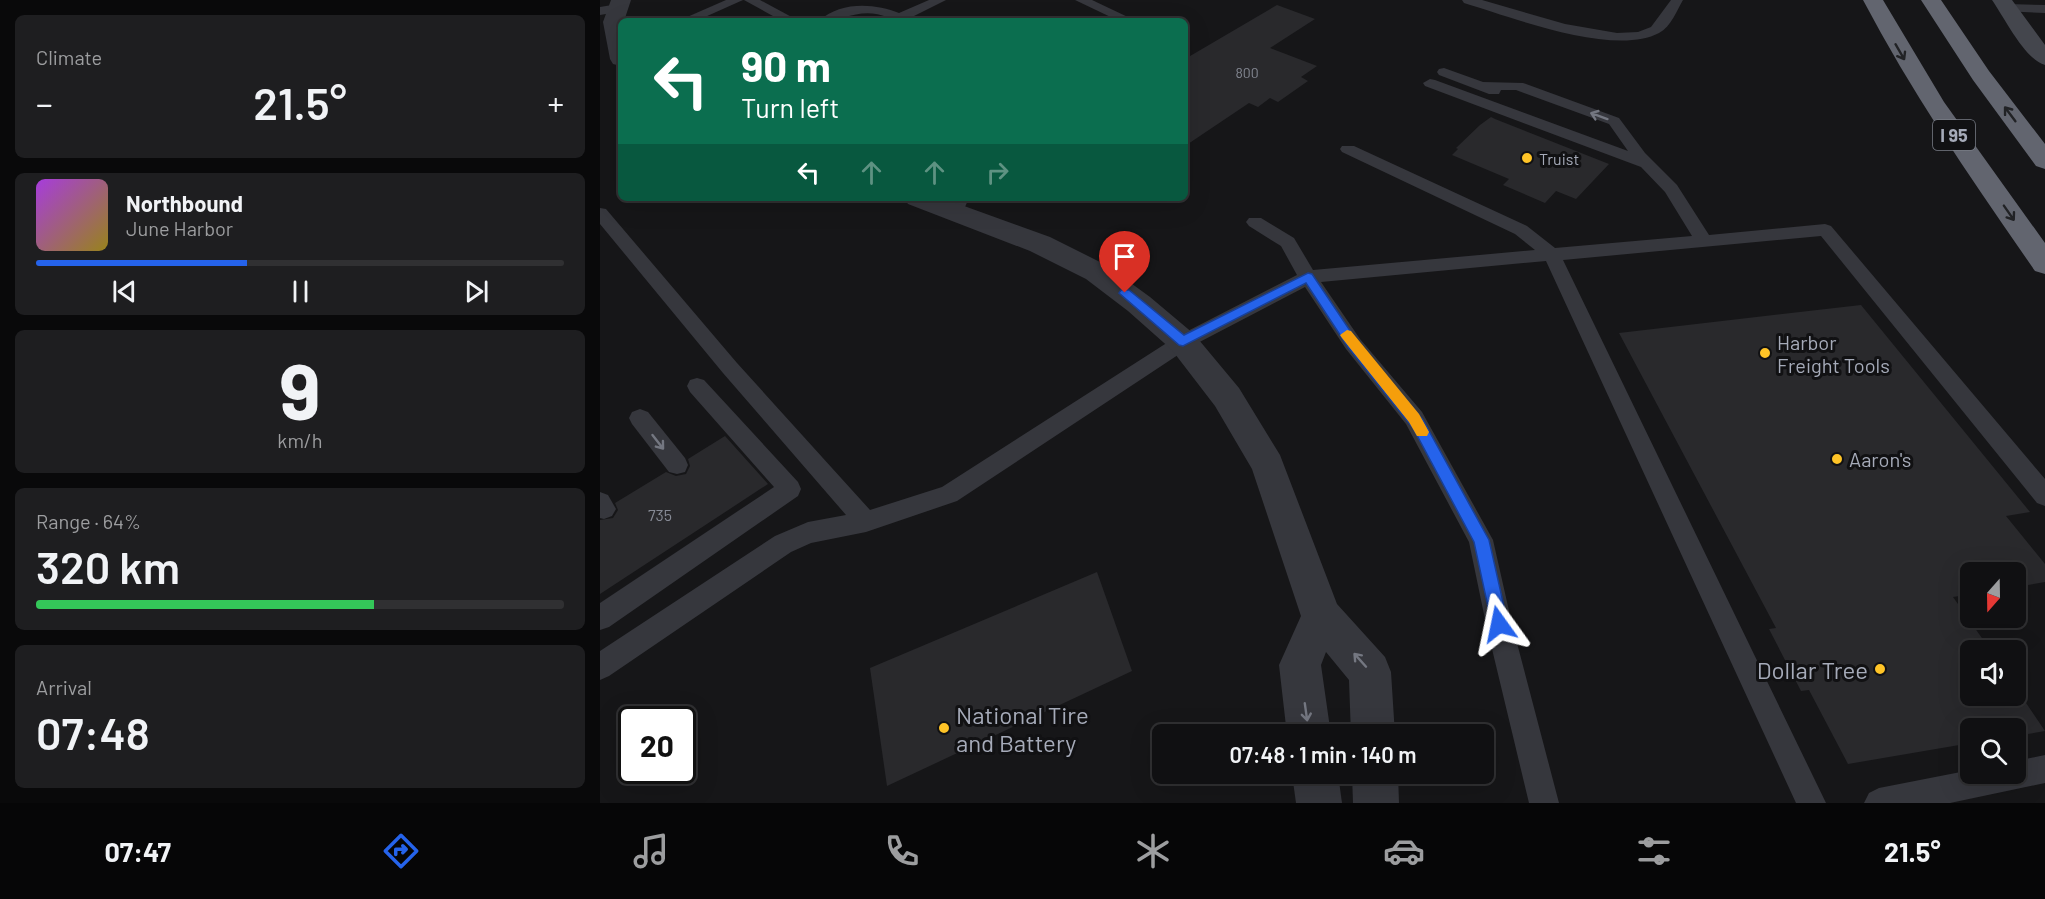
<!DOCTYPE html>
<html lang="en">
<head>
<meta charset="utf-8">
<style>
	body { margin:0; font-family:Barlow,sans-serif; background:#1e1e20; color:#f1f3f6; height:100vh; display:flex; flex-direction:column; font-size:22px; white-space:nowrap }
	* { box-sizing:border-box; margin:0 }
	p { font-size:20px; color:#9c9d9f }
	.icon { flex:none; width:33px; height:33px; fill:none; stroke:currentColor; stroke-width:2; stroke-linecap:round; stroke-linejoin:round }
	.map { position:relative; flex:1; overflow:hidden }
	.sheet { display:flex; flex-direction:column; gap:15px; padding:15px; background:#09090a; width:600px }
	.sheet>* { flex:none }
	.top-card { position:absolute; left:18px; top:18px; width:570px; height:183px; border-radius:9px; box-shadow:0 6px 24px #0002,0 0 0 2px #303032; background:#0b6e4f; color:#fff; overflow:hidden }
	.needle { width:39px; rotate:200deg }
	.buttons { position:absolute; left:1360px; top:562px; display:grid; gap:12px }
	.buttons a { display:grid; place-items:center; width:66px; height:66px; border-radius:9px; background:#101012; box-shadow:0 6px 24px #0002,0 0 0 2px #303032; font-size:30px }
	.speed { position:absolute; left:18px; top:706px; display:flex; gap:12px; font-size:30px; font-weight:700; text-align:center }
	.speed>* { display:grid; place-content:center; width:78px; height:78px; border-radius:50%; background:#101012; box-shadow:0 6px 24px #0002,0 0 0 2px #303032; line-height:1 }
	.speed .limit { border:3px solid #111; border-radius:9px; background:#fff; color:#111 }
	.pin { position:absolute; display:grid; place-items:center; width:51px; height:51px; color:#fff; margin:-62px -26px; border-radius:50% 50% 50% 0; rotate:-45deg; box-shadow:0 0 6px #0007 }
	.pin .icon { rotate:45deg }
	.me { position:absolute; width:66px; margin:-33px; rotate:348deg; stroke-linejoin:round; filter:drop-shadow(0 0 4px #0008) }
	.turn { display:flex; align-items:center; gap:21px; height:126px; padding:0 24px; font-size:27px }
	.turn .icon { width:78px; height:78px; stroke-width:2.5 }
	.turn b { display:block; font-size:42px; line-height:51px }
	.lanes { display:flex; align-items:center; height:57px; padding:0 24px; background:#0003; justify-content:center; gap:30px; direction:ltr }
	.lanes .off { opacity:.35 }
	.big { font-size:45px; font-weight:600; line-height:1.1 }
	.sheet .card { flex:1; display:flex; flex-direction:column; justify-content:center; gap:9px; min-width:0; padding:0 21px; border-radius:9px; background:#1e1e20 }
	.sheet .dial { align-items:center; gap:0 }
	.dial b { font-size:78px; line-height:1 }
	.song { display:flex; align-items:center; gap:18px }
	.cover { width:72px; height:72px; border-radius:9px; background:linear-gradient(135deg,hsl(280 70% 55%),hsl(50 70% 35%)) }
	.played { height:6px; border-radius:3px; background:linear-gradient(90deg,#2563eb 40%,#303032 40%) }
	.keys { display:flex; justify-content:space-around; direction:ltr }
	.heat { display:flex; justify-content:space-between; align-items:center; font-size:33px; direction:ltr }
	.charge { height:9px; border-radius:4px; background:linear-gradient(90deg,#34c759 64%,#303032 0) }
	.trip { position:absolute; left:552px; top:724px; width:342px; height:60px; border-radius:9px; background:#101012; box-shadow:0 6px 24px #0002,0 0 0 2px #303032; font-weight:600; line-height:60px; text-align:center }
	.tab-bar { display:flex; height:96px; justify-content:space-around; align-items:center; background:#060607; color:#9c9d9f }
	.tab-bar .icon { width:42px; height:42px }
	.tab-bar .on { color:#2563eb }
	.tab-bar b { font-size:27px; color:#f1f3f6 }
	main { display:flex; flex:1; min-height:0 }
	.map>svg:first-child { display:block }
	.building { fill:#29292c }
	.lines { fill:none; stroke-linecap:round; stroke-linejoin:round }
	.service { fill:#36373d; fill-rule:evenodd }
	.tertiary { fill:#36373d; fill-rule:evenodd }
	.secondary { fill:#44464d; fill-rule:evenodd }
	.motorway { fill:#62656f; fill-rule:evenodd }
	.oneway { stroke:#212225 }
	.oneway2 { stroke:#747781 }
	.route { fill:#2563eb; stroke:#184099; stroke-width:1.5 }
	.slow { fill:#f59e0b }
	.poi-dot { fill:#ffc427; stroke:#111113; stroke-width:2 }
	.labels { text-anchor:middle; dominant-baseline:central; stroke-width:6; stroke-linejoin:round; paint-order:stroke }
	.far-number-label { font-size:14px; fill:#868a95 }
	.far-poi-label { font-size:16px; fill:#a6abb9; stroke:#111113; text-anchor:start }
	.number-label { font-size:16px; fill:#868a95 }
	.shield { fill:#111113; stroke:#797d87; stroke-width:1.5 }
	.shield-label { font-size:18px; font-weight:bold; fill:#a6abb9 }
	.poi-label { font-size:20px; fill:#a6abb9; stroke:#111113; text-anchor:start }
	.near-poi-label { font-size:24px; fill:#a6abb9; stroke:#111113; text-anchor:end }
</style>
</head>
<body>
<main>
<section class="sheet">
<div class="card"><p>Climate</p>
<div class="heat"><a>−</a><b class="big">21.5°</b><a>+</a></div>
</div>
<div class="card">
<div class="song"><i class="cover"></i><div><b>Northbound</b><p>June Harbor</p></div></div>
<div class="played"></div>
<div class="keys"><svg class="icon" aria-label="previous" viewBox="0 0 24 24"><path d="M18 5L8 12l10 7zM5 5v14"/></svg><svg class="icon" aria-label="pause" viewBox="0 0 24 24"><path d="M8 5v14M16 5v14"/></svg><svg class="icon" aria-label="next" viewBox="0 0 24 24"><path d="M6 5l10 7-10 7zM19 5v14"/></svg></div>
</div>
<div class="card dial"><b>9</b><p>km/h</p></div>
<div class="card"><p>Range · 64%</p><b class="big">320 km</b><div class="charge"></div></div>
<div class="card"><p>Arrival</p><b class="big">07:48</b></div>
</section>
<div class="map">
<svg width="1445" height="803" viewBox="0 0 1445 803">
	<rect width="100%" height="100%" fill="#161618"/>
	<!-- building -->
	<g class="building">
		<path d="M677,5L715,19L670,48L717,66L701,77L708,81L678,102L670,98L658,107L649,103L585,146V59Z"/>
		<path d="M891,117L895,119L1009,164L976,199L956,191L945,203L903,185L909,179L852,155L858,149L856,148L880,125Z"/>
		<path d="M1261,305L1430,512L1406,516L1445,564V582L1416,587V573H1371V594L1353,597L1391,651H1371V696H1416V688L1445,731L1416,736V729H1371V743L1248,764L1209,690L1201,691L1169,629L1176,628L1019,333Z"/>
		<path d="M125,436L168,484L0,594V520L13,518L18,510L15,503L66,472L76,476L86,474L90,466L88,459Z"/>
		<path d="M497,572L532,671L287,786L270,668Z"/>
	</g>
	<g class="lines">
		<!-- service -->
		<g class="service">
			<path d="M126,0H143L96,21H78Z"/>
			<path d="M144,0H160L199,21H182Z"/>
			<path d="M329,0H346L304,21H286L289,18C261,6 246,21 219,21C240,1 275,3 299,13Z"/>
			<path d="M475,0H492L532,19L519,21Z"/>
			<path d="M862,0H882L965,24L1017,33L1038,32L1051,27L1071,0H1083C1077,10 1071,27 1059,33C1014,57 911,17 864,3Z"/>
			<path d="M18,4L24,8L23,11L0,15V7Z"/>
			<path d="M1407,4L1445,5V13L1402,11L1401,8L1402,5Z"/>
			<path d="M844,68L883,82L923,83L1019,118L1045,153L1077,185L1109,235L1225,224L1231,226L1445,479V506L1437,503L1221,236L963,260L1226,803H1196L946,261L721,282L760,339L822,412L893,540L912,624L959,803H929L886,624L869,542L806,424L746,349L705,287L590,347L357,501L266,532L211,543L191,552L9,676L0,680V651L175,536L208,522L246,515L123,373L0,224V208L6,209L137,363L270,510L342,487L576,337L697,275L681,246L649,226L646,222L649,218H661L694,238L713,270L935,250L915,234L742,152L740,149L742,146H754L927,226L955,248L1092,236L1065,192L1041,167L825,86L823,83L830,79L835,80L1028,151L1009,124L916,90H901L899,94H889L839,75L837,72L839,69Z"/>
			<path d="M353,198H369L361,216H349L346,212Z"/>
			<path d="M97,378L104,380L198,482L201,489L198,496L9,627L0,630V603L174,487L90,392L87,386L90,380Z"/>
			<path d="M40,409L48,412L85,458L88,465L85,472L77,474L69,472L32,424L29,418L32,412Z"/>
			<path d="M0,492L8,495L16,509L12,516L4,519L0,518Z"/>
			<path d="M1445,755V783L1350,803H1264L1269,793L1279,788L1371,770V774H1416V761Z"/>
		</g>
		<!-- tertiary -->
		<g class="tertiary">
			<path d="M11,0H31L24,21H21V66L13,64L10,59L3,22Z"/>
			<path d="M304,198H342L450,237L506,265L550,297L594,334L639,388L680,455L737,604L785,657L791,672L795,735H751L749,680L726,652L721,665L731,735H687L679,665L701,616L652,469L615,406L572,350L528,311L486,279L430,251L308,204Z"/>
			<path d="M692,774H738L742,803H696Z"/>
			<path d="M752,774H798L799,803H753Z"/>
		</g>
		<!-- secondary -->
		<path class="secondary" d="M1392,0H1412L1445,45V65C1425,60 1404,17 1392,0Z"/>
		<!-- motorway -->
		<g class="motorway">
			<path d="M1263,0H1283L1344,102L1445,243V274L1435,271C1374,183 1313,95 1263,0Z"/>
			<path d="M1321,0H1341L1389,71L1445,144V169L1436,166L1373,80Z"/>
		</g>
	</g>
	<!-- one-way arrows -->
	<defs><path id="oneway-shaft" d="M-6 0H5M1.5-3L5.5 0L1.5 3" fill="none" stroke-width="1.6" stroke-linecap="round" stroke-linejoin="round" transform="scale(1.5)"/></defs>
	<g class="oneway">
		<use href="#oneway-shaft" transform="translate(1300 52) rotate(60)"/>
		<use href="#oneway-shaft" transform="translate(1410 114) rotate(-127)"/>
		<use href="#oneway-shaft" transform="translate(1409 213) rotate(55)"/>
	</g>
	<g class="oneway2">
		<use href="#oneway-shaft" transform="translate(999 116) rotate(-160)"/>
		<use href="#oneway-shaft" transform="translate(58 442) rotate(52)"/>
		<use href="#oneway-shaft" transform="translate(760 660) rotate(-132)"/>
		<use href="#oneway-shaft" transform="translate(706 712) rotate(82)"/>
	</g>
	<!-- route -->
	<path class="route" d="M708,273L712,274L757,341L823,420L889,540L908,624L905,630L899,632L893,630L874,542L813,428L748,347L706,283L583,346L579,345L519,293L521,290H529L584,335Z"/>
	<!-- slow -->
	<path class="slow" d="M747,330L751,331L819,414L829,432L827,436H817L809,422L742,338L740,335Z"/>
	<!-- markers -->
	<g class="poi-dot">
		<circle cx="927" cy="158" r="6"/>
		<circle cx="1165" cy="353" r="6"/>
		<circle cx="1237" cy="459" r="6"/>
		<circle cx="1280" cy="669" r="6"/>
		<circle cx="344" cy="728" r="6"/>
	</g>
	<g class="labels">
		<!-- far-number labels -->
		<g class="far-number-label">
			<text x="647" y="72">800</text>
		</g>
		<!-- far-poi labels -->
		<g class="far-poi-label">
			<text x="939" y="158">Truist</text>
		</g>
		<!-- number labels -->
		<g class="number-label">
			<text x="60" y="514">735</text>
		</g>
		<!-- shield labels -->
		<rect class="shield" x="1333" y="120" width="42" height="30" rx="4.5"/>
		<g class="shield-label">
			<text x="1354" y="135">I 95</text>
		</g>
		<!-- poi labels -->
		<g class="poi-label">
			<text x="1177" y="342">Harbor<tspan x="1177" dy="23">Freight Tools</tspan></text>
			<text x="1249" y="459">Aaron's</text>
		</g>
		<!-- near-poi labels -->
		<g class="near-poi-label">
			<text x="1268" y="669">Dollar Tree</text>
			<text x="356" y="714" text-anchor="start">National Tire<tspan x="356" dy="28">and Battery</tspan></text>
		</g>
	</g>
</svg>
<div class="buttons">
<a><svg class="needle" viewBox="-14 -14 28 28"><path d="M0-13l5 13h-10z" fill="#e53935"/><path d="M0 13l5-13h-10z" fill="#9c9d9f"/></svg></a>
<a><svg class="icon" aria-label="sound" viewBox="0 0 24 24"><path d="M4 9h4l5-4v14l-5-4H4zM17 9q2 3 0 6"/></svg></a>
<a><svg class="icon" aria-label="search" viewBox="0 0 24 24"><circle cx="10" cy="10" r="6"/><path d="M15 15l6 6"/></svg></a>
</div>
<div class="speed"><div class="limit">20</div></div>
<div class="pin" style="left:525px;top:293px;background:#d93025"><svg class="icon" aria-label="arrive" viewBox="0 0 24 24"><path d="M6 21V4h12l-3 4 3 4H6"/></svg></div>
<svg class="me" style="left:899px;top:624px" viewBox="-20 -20 40 40"><path d="M0-17L14 15 0 8-14 15z" fill="#2563eb" stroke="#fff" stroke-width="4"/></svg>
<div class="trip">07:48 · 1 min · 140 m</div>
<div class="top-card">
<div class="turn"><svg class="icon" aria-label="left" viewBox="0 0 24 24"><path d="M17 20v-9H6M10 6l-5 5 5 5"/></svg><div><b>90 m</b>Turn left</div></div>
<div class="lanes"><svg class="icon" aria-label="left" viewBox="0 0 24 24"><path d="M17 20v-9H6M10 6l-5 5 5 5"/></svg><svg class="icon off" aria-label="ahead" viewBox="0 0 24 24"><path d="M12 20V5M6 11l6-6 6 6"/></svg><svg class="icon off" aria-label="ahead" viewBox="0 0 24 24"><path d="M12 20V5M6 11l6-6 6 6"/></svg><svg class="icon off" aria-label="right" viewBox="0 0 24 24"><path d="M7 20v-9h11M14 6l5 5-5 5"/></svg></div>
</div>
</div>
</main>
<nav class="tab-bar">
<b>07:47</b>
<svg class="icon on" aria-label="directions" viewBox="0 0 24 24"><path d="M12 3l9 9-9 9-9-9zM9 14v-3h6M13 9l2 2-2 2"/></svg>
<svg class="icon" aria-label="music" viewBox="0 0 24 24"><path d="M9 18V5l10-2v13"/><circle cx="6" cy="18" r="3"/><circle cx="16" cy="16" r="3"/></svg>
<svg class="icon" aria-label="phone" viewBox="0 0 24 24"><path d="M5 4h4l2 5-3 2q2 4 5 5l2-3 5 2v4C11 20 4 13 5 4z"/></svg>
<svg class="icon" aria-label="climate" viewBox="0 0 24 24"><path d="M12 3v18M4 7l16 10M4 17L20 7"/></svg>
<svg class="icon" aria-label="car" viewBox="0 0 24 24"><path d="M5 17H2v-5l4-1 3-4h7l3 4 3 1v5h-3M9 17h6M6 11h13"/><circle cx="7" cy="17" r="2"/><circle cx="17" cy="17" r="2"/></svg>
<svg class="icon" aria-label="filters" viewBox="0 0 24 24"><path d="M4 7h16M4 17h16"/><circle cx="9" cy="7" r="2"/><circle cx="15" cy="17" r="2"/></svg>
<b>21.5°</b>
</nav>
</body>
</html>
